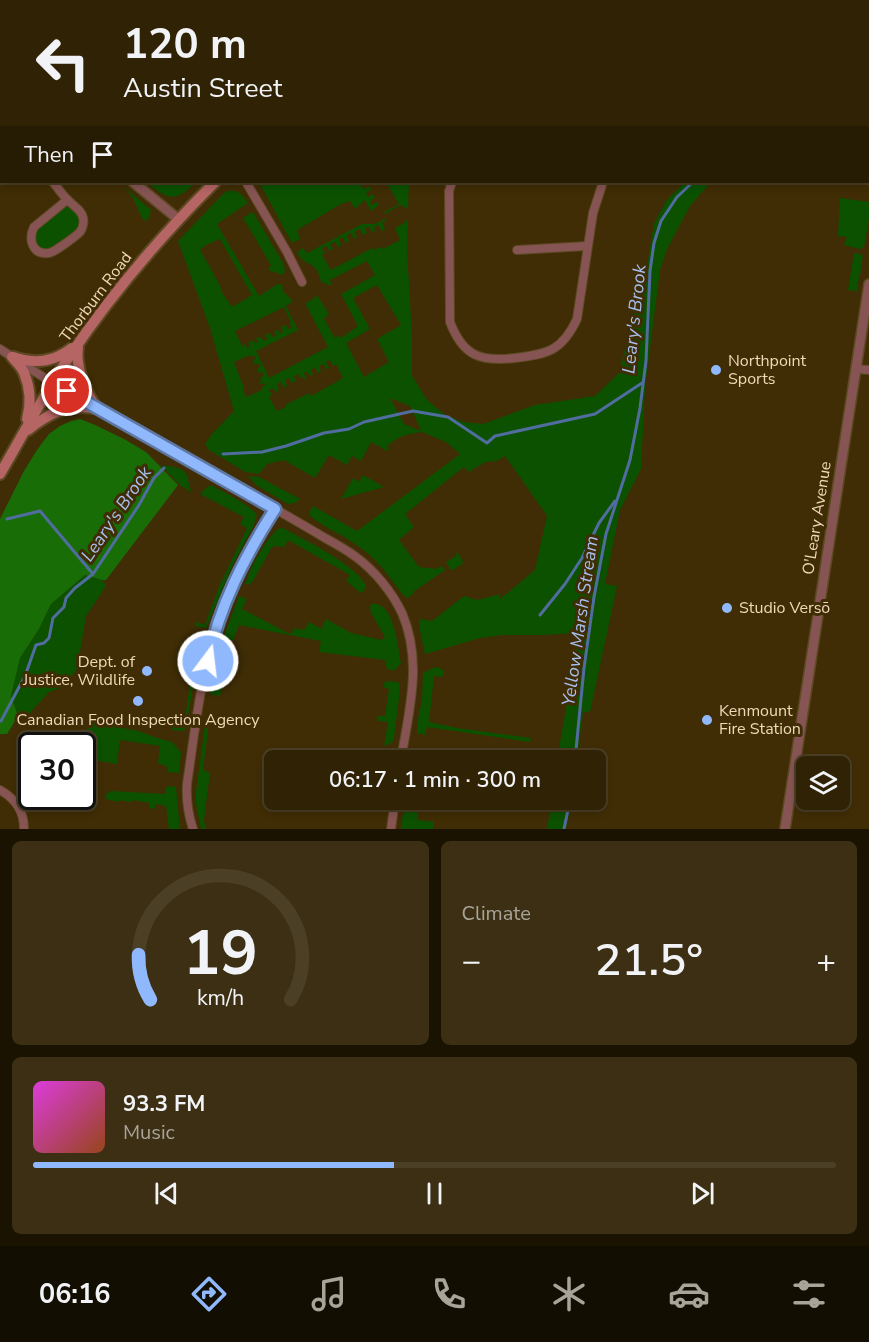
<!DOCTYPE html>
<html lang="en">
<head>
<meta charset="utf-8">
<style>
	body { margin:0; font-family:"Nunito Sans",sans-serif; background:#3c2f13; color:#f1f3f6; height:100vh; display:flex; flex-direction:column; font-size:22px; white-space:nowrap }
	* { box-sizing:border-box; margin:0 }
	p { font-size:20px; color:#a8a49a }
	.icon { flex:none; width:33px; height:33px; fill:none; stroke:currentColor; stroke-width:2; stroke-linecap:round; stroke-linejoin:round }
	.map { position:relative; height:829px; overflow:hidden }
	.drawer { display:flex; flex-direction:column; gap:12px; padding:12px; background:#1a1302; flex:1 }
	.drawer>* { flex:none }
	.hud { position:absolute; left:0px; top:0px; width:870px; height:183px; box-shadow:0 3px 9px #0003,0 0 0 2px #4b3f26; background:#302204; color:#f1f3f6; overflow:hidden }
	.fabs { position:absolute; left:796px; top:756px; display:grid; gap:12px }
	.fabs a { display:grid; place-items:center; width:54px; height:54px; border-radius:9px; background:#302204; box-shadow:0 3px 9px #0003,0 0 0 2px #4b3f26; font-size:30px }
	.speed { position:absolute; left:18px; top:732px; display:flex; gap:12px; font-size:30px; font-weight:700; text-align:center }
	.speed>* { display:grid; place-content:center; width:78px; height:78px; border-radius:50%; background:#302204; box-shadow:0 3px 9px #0003,0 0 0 2px #4b3f26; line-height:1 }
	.speed .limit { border:3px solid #111; border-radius:9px; background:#fff; color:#111 }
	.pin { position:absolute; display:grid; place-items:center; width:51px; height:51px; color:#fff; margin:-26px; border:3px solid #fff; border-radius:50%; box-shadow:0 2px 6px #0007 }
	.me { position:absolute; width:66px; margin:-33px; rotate:15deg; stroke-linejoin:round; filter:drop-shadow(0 0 4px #0008) }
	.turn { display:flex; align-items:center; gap:21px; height:126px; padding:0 24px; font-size:27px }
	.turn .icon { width:78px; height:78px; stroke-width:2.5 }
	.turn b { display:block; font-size:42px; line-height:51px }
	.then { display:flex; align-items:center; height:57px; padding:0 24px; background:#0003; gap:12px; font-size:22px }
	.big { font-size:45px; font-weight:600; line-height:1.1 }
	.drawer .widget { flex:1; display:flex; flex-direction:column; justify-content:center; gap:9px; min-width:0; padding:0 21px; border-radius:9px; background:#3c2f13 }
	.drawer .dial { align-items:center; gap:0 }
	.dial svg { height:156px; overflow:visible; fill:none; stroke:#4b3f26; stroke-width:7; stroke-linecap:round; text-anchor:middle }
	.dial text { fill:#f1f3f6; stroke:none }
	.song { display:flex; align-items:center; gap:18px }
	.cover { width:72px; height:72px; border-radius:9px; background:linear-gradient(135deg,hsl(300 70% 55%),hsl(20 70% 35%)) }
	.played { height:6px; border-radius:3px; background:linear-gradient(90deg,#90b8fd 45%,#4b3f26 45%) }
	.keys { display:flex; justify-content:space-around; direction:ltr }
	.heat { display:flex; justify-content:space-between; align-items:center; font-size:33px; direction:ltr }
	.drawer .tiles { flex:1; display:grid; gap:12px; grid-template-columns:1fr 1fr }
	.widget:last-child { grid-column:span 2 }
	.trip { position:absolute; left:264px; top:750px; width:342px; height:60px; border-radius:9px; background:#302204; box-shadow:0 3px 9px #0003,0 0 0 2px #4b3f26; font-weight:600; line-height:60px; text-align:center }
	.tabs { display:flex; height:96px; justify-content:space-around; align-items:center; background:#130e02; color:#a8a49a }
	.tabs .icon { width:42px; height:42px }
	.tabs .on { color:#90b8fd }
	.tabs b { font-size:27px; color:#f1f3f6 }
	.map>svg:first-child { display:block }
	.green { fill:#0b5100; fill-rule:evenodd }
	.forest { fill:#186d07 }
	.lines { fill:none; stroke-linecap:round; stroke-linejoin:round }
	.stream { stroke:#516d9f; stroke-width:3 }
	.minor-casing { stroke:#5c4922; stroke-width:10 }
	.tertiary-casing { stroke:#5c4922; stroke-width:12 }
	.secondary-casing { stroke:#5c4922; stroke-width:14 }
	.minor { stroke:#865453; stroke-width:8 }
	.tertiary { stroke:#865453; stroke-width:9 }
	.secondary { stroke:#b56564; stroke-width:10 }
	.route-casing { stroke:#5e78a4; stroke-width:15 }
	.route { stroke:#90b8fd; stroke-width:10 }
	.poi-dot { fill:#90b8fd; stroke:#402d05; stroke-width:2 }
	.labels { text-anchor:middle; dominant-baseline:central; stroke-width:6; stroke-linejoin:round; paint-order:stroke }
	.street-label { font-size:16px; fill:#eedab8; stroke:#402d05 }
	.poi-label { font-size:16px; fill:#eedab8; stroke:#402d05; text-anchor:start }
	.water-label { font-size:18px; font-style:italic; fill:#a6c1ef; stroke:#402d05 }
</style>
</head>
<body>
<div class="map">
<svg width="869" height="829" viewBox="0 0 869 829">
	<rect width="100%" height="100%" fill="#402d05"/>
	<!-- green -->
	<g class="green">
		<path d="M146,182H196C174,204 168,199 146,182Z"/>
		<path d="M259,182H366L361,186L364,189L369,186L371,190L366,193L368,197L373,194L375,198L370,201L372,205L377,202L379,205L371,211L365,200L355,209L350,201L341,204L297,230L300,239L292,243Z"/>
		<path d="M386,182H409L408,209L400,205L385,214L384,212L399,204Z"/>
		<path d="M685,182H716L709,184L690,206L667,249L660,270L645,387L641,469L620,510L605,584L617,586L590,712H583L577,760H557L579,633L542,635H503L480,638L425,654L420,631L419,619L432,621L464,596L477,600L501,594L499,600L535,570L547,516L505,456L497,461L485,462L469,472L464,467L405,514L414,527L399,540L419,567L436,569L442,566L445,570L413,592V594L408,598L403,595C391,579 379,561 362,549C346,536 326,529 310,516V511L313,506L357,531L460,454L446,442L422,432C404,435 401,435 387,446L389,448L387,451L371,442L361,461L352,456L347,465L329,455L315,478L284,460L267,464L259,474L245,472L209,450L205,444L212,434L234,411L210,328L178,241L225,192C237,188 242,194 248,203L217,224L259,296L278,284H282L283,291L293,301L286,306L298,330L256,351L269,378L328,347L305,303L312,300L317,295L329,314L324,319L335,338L339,335L341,338L358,326L341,294L375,275L367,261L330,280L332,285H329L321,282C317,259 304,268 297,252L303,248L307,253L362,224H375L385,219L386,221L382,223L385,229L382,231L378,225L374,227L375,231L372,232L369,227L365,228L367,233L363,235L360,229L354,232L357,237L354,239L351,233L347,235L349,241L346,243L343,237L339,239L341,245L338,247L335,242L330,244L333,249L330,251L327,246L322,248L325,254L322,255L331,270L372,248L374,250L381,247L383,249L400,240L395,228L404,223L408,218L407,250L412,336V376L427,400L444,414L463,422L483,424L535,405L595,396L620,372L627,338L646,271L654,224L666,201ZM220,239L252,295L232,307L221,291L222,290L216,278H215L214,274L200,250L206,245ZM377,285L401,325L377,339L389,362L364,377L346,343L370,329L353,298ZM284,307L291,322L289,323L292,328L288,329L286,325L281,327L283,332L280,333L278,330L274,331L276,336L272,337L270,333L265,335L267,339L264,341L261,337L259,338L258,337L256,338L258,342L255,343L253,340L248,343L250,347L247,348L245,344L242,346L235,331ZM250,355L251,357L255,356L256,358L253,361L255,365L258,363L260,366L257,369L259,373L262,372L264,375L260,378L261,381L259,383L260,384L264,383L265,385L261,388L262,390L246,397L243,389L244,388L234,362ZM330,360L333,366L336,364L343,378L311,396L309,393L285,405L286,407L277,411L269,397L272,395L269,390L273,388L276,393L278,392L277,390L279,389L277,384L281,382L284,388L287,386L285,380L289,378L292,383L296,381L294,376L298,374L301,378L303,377L305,380L306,379L304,373L307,372L311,376L313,375L311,370L315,367L318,373L321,371L319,366L323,364L326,369L329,368L326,362ZM390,398L410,406L421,431L404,424Z"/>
		<path d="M124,187L151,210L149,218L145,221L142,218L133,198Z"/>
		<path d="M840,198L869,202V219L864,247L860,249L844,245L847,237L838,236Z"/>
		<path d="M67,200L73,205L83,226L52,253L39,251L32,232Z"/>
		<path d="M253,212L283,263L285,270L283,275L268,270L271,265L243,218Z"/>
		<path d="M854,253L863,255L860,275L858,276L859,278L857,291L848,290Z"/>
		<path d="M161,465C170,466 186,467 188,478C189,485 189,486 192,493L180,485Z"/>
		<path d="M363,475L384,487L341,499L353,478L359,482Z"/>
		<path d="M248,476L259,477L300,499L295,503L288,504L256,485Z"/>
		<path d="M208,486H213C226,494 248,503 257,515L253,527L232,566L206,628L195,626L196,622L205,625L220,584L247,528L240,524L244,517L200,494Z"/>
		<path d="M280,528L285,529C306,541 357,565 366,586L364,591L361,593L346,581L350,575L288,540L284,547L277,546L272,547L253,581L249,585L246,584C246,573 270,532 280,528Z"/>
		<path d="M457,551L463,562L462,564L453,570H451L446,562L456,556Z"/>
		<path d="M85,575L102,580L106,586L86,616L77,669L63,687L49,692L28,715L18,716L11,696L20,658L39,629L51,604Z"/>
		<path d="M239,596L245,598L246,601L242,609L290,634L295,628L304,630L309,622L321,629L326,619L351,633L381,640L385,637L371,613L370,607L371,604C394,599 398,647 401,663L395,670H390L387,669L385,660L319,652L321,641L239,625L233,640L228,641L225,639L224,636Z"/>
		<path d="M190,644L196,647L199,653L186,726L185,729L181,731L172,730L173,725L184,726L190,684L196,656L187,652Z"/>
		<path d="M221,653L226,655L228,661L220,696L213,695L210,693L218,655Z"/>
		<path d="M438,667L443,670L444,674L442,677L434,676L429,722L457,728L531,738L530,742L427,727L425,735L417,733V723L422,700L423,673L433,668Z"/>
		<path d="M387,681L398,682L400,685V689L394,739L391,743L384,746L388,722L377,721L378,716H385L389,689L383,687L384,683Z"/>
		<path d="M208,715H210L203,770L210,773L204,820L206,829H201L196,804V792L206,718Z"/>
		<path d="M88,722L139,731L157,738L172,742L181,752L179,773L168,772V767L158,763L160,746L120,740L117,764L83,758Z"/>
		<path d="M424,748L427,750L426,760H414L415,752Z"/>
		<path d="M174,786L176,788L180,829H169L166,806L155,804V809L150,808V803L132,800L131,802L119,800V802L105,799L106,794L111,791L165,794L166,787Z"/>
		<path d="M552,800H572L566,829H547Z"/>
		<path d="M412,807L418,811V820L434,822L433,829H401C403,819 401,809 412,807Z"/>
	</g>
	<!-- forest -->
	<path class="forest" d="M80,419L95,425L124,439L146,452L178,485L106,580H102L85,575L51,604L39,629L20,658L11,696L18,716L7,734H0V519L24,471L37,450L49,434L60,426L71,421Z"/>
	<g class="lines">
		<!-- stream -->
		<g class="stream">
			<path d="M868,164H869"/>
			<path d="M223,454L262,452L286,446L324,433L349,429L364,422L413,411L448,417L487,443L495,436L595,414L642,383"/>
			<path d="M7,519L40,511L93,574"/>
			<path d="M540,615L565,584L582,558L599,523L615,501"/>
			<path d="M0,721H1L25,676L36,645L44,643L49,638L53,618L64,607L66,598L75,588L93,574L139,505L154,478L164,468"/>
			<path d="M575,760L584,668L594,597L606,534L630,460L640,408L646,361L650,271L654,243L661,221L677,197L693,182"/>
			<path d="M564,829L570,800"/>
		</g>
		<defs>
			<g id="minor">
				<path d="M182,0L183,2"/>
				<path d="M501,0L502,2"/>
				<path d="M592,0L593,2"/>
				<path d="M215,2L219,0"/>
				<path d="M0,48H2"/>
				<path d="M0,145H2"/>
				<path d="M53,182C58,188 62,195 68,200C73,206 82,210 83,218C84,222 83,228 80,232C76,236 55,252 49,253C32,255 28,239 34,227L67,200"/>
				<path d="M246,182L287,252L302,282"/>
				<path d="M452,182L449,191L450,322C463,356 480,362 515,358C548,354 562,351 577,319L593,213L603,182"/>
				<path d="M517,250L587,246"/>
				<path d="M0,349C81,404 169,449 255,497C278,511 302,524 325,538C336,544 347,550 356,557C375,571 392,592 402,613C423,662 409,710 401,760"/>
				<path d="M856,369L869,370"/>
				<path d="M0,790C16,799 24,811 24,829"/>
				<path d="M193,829C188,814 186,800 187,784C194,737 199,689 212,643C225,595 249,550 275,509"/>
				<path d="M391,829L395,800"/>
			</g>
			<g id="tertiary">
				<path d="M39,0L40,2"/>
				<path d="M133,182L178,219"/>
				<path d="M785,829L869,284"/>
			</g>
			<g id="secondary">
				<path d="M433,2L435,0"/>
				<path d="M78,347C75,368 85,390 96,408"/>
				<path d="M12,357C16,362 22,367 24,373C30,387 31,404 27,419"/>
				<path d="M13,357C34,364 53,363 72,348"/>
				<path d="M28,430C50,412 67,405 96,408"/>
				<path d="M0,474C23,435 44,394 69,357C112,293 161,236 215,182"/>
			</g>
		</defs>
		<!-- minor casing -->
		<use href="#minor" class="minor-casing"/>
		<!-- tertiary casing -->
		<use href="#tertiary" class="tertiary-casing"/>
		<!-- secondary casing -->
		<use href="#secondary" class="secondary-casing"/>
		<!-- minor -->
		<use href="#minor" class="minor"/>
		<!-- tertiary -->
		<use href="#tertiary" class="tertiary"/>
		<!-- secondary -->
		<use href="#secondary" class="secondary"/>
	</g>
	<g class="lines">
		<defs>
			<path id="route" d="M67,391L275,509C245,556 219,606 208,661"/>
		</defs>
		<!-- route casing -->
		<use href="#route" class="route-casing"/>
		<!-- route -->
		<use href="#route" class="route"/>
	</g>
	<!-- markers -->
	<g class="poi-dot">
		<circle cx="716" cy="370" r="6"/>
		<circle cx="727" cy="608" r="6"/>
		<circle cx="147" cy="671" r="6"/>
		<circle cx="138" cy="701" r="6"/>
		<circle cx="707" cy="720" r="6"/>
	</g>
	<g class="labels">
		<!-- street labels -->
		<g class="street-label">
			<text transform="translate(96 297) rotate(-53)">Thorburn Road</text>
			<text transform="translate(817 518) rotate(-81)">O'Leary Avenue</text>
		</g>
		<!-- poi labels -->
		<g class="poi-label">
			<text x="728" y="361">Northpoint<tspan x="728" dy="18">Sports</tspan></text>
			<text x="739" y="608">Studio Versō</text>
			<text x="135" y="662" text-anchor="end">Dept. of<tspan x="135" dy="18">Justice, Wildlife</tspan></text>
			<text x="719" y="711">Kenmount<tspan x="719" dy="18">Fire Station</tspan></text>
			<text x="138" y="720" text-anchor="middle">Canadian Food Inspection Agency</text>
		</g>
		<!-- water labels -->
		<g class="water-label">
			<text transform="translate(634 319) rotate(-84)">Leary's Brook</text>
			<text transform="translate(116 514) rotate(-56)">Leary's Brook</text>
			<text transform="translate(580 621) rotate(-82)">Yellow Marsh Stream</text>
		</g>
	</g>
</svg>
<div class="fabs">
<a><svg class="icon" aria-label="layers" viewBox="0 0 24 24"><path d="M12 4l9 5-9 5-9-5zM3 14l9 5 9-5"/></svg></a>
</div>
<div class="speed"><div class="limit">30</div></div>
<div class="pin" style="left:67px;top:391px;background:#d93025"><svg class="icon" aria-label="arrive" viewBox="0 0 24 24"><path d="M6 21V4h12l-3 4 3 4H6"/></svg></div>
<svg class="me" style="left:208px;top:661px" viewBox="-20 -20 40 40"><circle r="17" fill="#90b8fd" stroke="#fff" stroke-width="3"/><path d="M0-11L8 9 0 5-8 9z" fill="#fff"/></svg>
<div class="trip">06:17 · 1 min · 300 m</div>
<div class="hud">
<div class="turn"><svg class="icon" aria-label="left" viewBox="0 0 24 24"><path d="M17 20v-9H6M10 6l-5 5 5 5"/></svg><div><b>120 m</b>Austin Street</div></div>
<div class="then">Then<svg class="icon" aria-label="arrive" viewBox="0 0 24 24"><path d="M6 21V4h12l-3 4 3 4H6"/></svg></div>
</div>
</div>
<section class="drawer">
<div class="tiles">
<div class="widget dial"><svg viewBox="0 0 100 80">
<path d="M14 69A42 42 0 1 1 86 69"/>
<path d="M14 69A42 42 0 0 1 8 46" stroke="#90b8fd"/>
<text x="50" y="56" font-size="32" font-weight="700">19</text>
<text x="50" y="72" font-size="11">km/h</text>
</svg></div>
<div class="widget"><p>Climate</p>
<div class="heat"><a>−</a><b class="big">21.5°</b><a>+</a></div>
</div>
<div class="widget">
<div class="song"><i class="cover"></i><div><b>93.3 FM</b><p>Music</p></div></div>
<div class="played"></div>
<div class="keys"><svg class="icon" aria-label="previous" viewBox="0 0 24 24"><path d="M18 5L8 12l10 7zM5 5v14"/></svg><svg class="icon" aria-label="pause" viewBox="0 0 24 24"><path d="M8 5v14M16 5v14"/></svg><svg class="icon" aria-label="next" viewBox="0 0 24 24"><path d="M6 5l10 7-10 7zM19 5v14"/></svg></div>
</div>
</div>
</section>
<nav class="tabs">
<b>06:16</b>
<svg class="icon on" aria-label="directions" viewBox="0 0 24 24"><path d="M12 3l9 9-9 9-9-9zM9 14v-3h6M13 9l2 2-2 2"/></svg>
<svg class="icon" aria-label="music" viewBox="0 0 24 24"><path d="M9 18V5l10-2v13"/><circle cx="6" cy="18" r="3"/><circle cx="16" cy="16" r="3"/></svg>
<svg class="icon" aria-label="phone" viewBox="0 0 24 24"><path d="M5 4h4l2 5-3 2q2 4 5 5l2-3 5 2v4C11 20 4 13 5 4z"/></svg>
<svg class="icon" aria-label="climate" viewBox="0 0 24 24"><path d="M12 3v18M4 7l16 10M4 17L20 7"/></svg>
<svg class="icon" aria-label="car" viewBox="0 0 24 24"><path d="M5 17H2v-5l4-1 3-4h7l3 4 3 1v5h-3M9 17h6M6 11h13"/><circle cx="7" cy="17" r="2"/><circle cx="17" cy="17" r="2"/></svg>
<svg class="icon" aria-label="filters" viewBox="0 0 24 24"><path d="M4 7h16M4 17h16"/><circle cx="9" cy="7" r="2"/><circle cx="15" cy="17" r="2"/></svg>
</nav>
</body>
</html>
